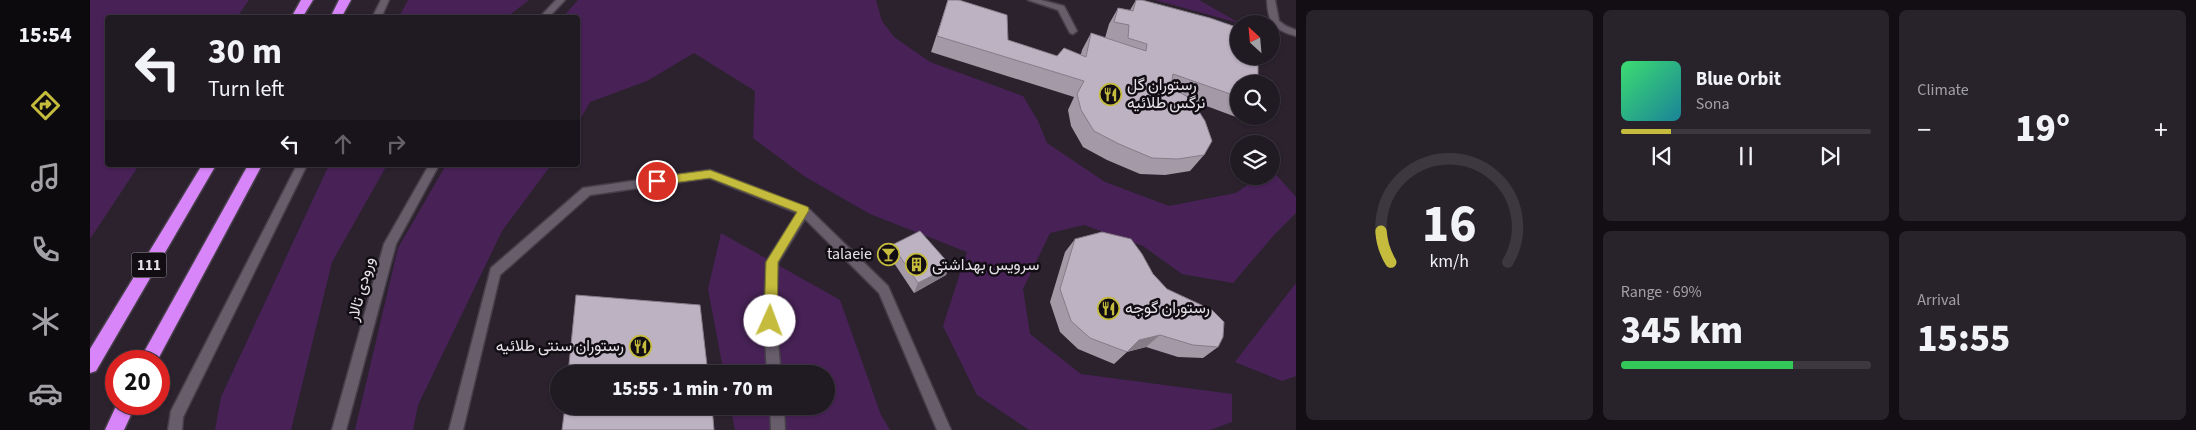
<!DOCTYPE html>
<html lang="en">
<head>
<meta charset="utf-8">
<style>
	body { margin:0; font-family:"Source Sans 3",Vazirmatn,sans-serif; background:#28232a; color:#f1f3f6; height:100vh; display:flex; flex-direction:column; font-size:19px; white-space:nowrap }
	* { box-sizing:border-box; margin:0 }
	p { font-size:16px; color:#a2a1a5 }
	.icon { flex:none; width:28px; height:28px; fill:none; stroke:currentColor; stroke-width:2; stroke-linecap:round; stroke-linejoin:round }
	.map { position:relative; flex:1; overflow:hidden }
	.drawer { display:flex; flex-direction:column; gap:10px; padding:10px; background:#120e13; width:900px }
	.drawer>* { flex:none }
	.banner { position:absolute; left:15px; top:15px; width:475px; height:152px; border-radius:5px; box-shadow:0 1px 4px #0004,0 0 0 1px #3d3840; background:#201a22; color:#f1f3f6; overflow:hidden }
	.needle { width:32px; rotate:334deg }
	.tools { position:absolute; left:1140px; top:15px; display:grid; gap:10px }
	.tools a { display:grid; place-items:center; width:50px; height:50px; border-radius:50%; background:#201a22; box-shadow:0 1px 4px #0004,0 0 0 1px #3d3840; font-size:25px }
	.speed { position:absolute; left:15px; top:350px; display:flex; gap:10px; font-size:25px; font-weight:700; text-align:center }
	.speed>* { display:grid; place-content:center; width:65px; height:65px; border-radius:50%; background:#201a22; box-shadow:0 1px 4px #0004,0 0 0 1px #3d3840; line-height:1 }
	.speed .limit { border:8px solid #d22; background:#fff; color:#111 }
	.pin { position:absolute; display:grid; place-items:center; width:42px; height:42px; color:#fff; margin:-21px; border:2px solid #fff; border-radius:50%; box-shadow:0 1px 5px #0007 }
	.me { position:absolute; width:55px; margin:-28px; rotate:2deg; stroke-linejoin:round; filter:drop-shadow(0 0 4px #0008) }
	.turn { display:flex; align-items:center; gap:18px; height:105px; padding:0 20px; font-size:22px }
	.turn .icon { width:65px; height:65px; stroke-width:2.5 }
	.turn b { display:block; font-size:35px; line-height:42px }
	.lanes { display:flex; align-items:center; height:48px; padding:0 20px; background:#0003; justify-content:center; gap:25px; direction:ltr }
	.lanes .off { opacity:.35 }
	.big { font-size:38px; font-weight:800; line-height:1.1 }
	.drawer .tile { flex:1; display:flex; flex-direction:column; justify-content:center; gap:8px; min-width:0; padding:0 18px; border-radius:8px; background:#28232a }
	.drawer .dial { align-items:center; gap:0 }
	.dial svg { height:130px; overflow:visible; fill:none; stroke:#3d3840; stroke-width:7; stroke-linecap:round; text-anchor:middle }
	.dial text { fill:#f1f3f6; stroke:none }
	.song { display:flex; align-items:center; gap:15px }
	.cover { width:60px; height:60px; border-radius:8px; background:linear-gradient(135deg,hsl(140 70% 55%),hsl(190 70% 35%)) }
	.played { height:5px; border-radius:2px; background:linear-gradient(90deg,#c5bc3d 20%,#3d3840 20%) }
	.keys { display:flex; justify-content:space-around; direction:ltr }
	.heat { display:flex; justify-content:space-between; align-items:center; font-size:28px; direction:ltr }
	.charge { height:8px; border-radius:4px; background:linear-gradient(90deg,#34c759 69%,#3d3840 0) }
	.drawer .tiles { flex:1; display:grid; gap:10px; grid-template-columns:repeat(3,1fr) }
	.tile:first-child { grid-row:span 2 }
	.trip { position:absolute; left:460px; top:365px; width:285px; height:50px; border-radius:25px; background:#201a22; box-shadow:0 1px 4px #0004,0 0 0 1px #3d3840; font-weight:800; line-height:50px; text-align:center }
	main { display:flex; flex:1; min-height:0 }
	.menu { display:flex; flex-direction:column; width:90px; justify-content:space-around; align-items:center; background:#0d0a0e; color:#a2a1a5 }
	.menu .icon { width:35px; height:35px }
	.menu .selected { color:#c5bc3d }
	.menu b { font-size:22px; color:#f1f3f6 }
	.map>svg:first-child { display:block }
	.green { fill:#482257 }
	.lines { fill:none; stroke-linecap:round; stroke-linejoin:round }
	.lane-casing { stroke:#463e49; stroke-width:3 }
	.highway-casing { stroke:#463e49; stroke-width:3 }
	.lane { fill:#675d6b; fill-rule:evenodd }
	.highway { fill:#d785f8; fill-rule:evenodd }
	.wall { fill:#a399a7 }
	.shaded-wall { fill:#847d88 }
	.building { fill:#bdb2c2; stroke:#847d88 }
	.route { fill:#c5bc3d; stroke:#807a28 }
	.labels { text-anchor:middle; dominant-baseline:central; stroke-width:5; stroke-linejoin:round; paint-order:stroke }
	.shield { fill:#110d13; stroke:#a6a1a9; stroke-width:1 }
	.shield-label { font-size:15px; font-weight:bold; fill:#e6e0e9 }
	.poi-label { font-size:16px; fill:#e6e0e9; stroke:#110d13; text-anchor:start }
	.street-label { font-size:16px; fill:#e6e0e9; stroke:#110d13 }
</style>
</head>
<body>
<main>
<nav class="menu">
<b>15:54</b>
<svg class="icon selected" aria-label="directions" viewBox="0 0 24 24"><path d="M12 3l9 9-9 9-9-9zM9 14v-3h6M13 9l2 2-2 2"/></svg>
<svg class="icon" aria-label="music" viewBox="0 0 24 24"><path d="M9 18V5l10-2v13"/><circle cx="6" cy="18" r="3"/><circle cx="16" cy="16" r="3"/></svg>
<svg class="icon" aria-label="phone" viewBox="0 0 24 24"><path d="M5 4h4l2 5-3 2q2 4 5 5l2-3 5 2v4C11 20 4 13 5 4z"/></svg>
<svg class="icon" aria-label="climate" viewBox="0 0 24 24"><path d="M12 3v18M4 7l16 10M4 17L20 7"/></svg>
<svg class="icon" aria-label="car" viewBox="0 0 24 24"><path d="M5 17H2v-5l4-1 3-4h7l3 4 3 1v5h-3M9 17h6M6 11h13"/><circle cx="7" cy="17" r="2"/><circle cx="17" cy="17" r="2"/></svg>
</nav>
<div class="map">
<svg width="1206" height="430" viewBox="0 0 1206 430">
	<rect width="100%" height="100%" fill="#2b222e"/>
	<!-- green -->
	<g class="green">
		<path d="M0,0H159L147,17L18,18V165H49L0,239Z"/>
		<path d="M318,0H439L417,17H309Z"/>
		<path d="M488,0H786L792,21L804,37L840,62L933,96L948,121L957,143L1015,182L1079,206L1146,193L1170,176H1181V169L1206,197V213L1184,235L1143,283L1092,274L1053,246L994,225L960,233L933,289L940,334L991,374L1142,394V422L1120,430H939L887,395L853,326L877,252L780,214L714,176L663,138L665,91L604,53L557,81L500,102L488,123V18H472Z"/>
		<path d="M1065,0H1109L1149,23Z"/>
		<path d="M239,165H297L242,262L201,430H125L131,397Z"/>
		<path d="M356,165H461L412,231L328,405L323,430H265L308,248Z"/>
		<path d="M631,233L750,300L791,415L800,430H645L640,406H736V374H634L618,289Z"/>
		<path d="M1206,283V376L1192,381L1145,362Z"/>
	</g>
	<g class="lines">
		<defs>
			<g id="lane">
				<path d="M291,0H299L291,18H282Z"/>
				<path d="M466,0H475L458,18H449Z"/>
				<path d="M938,0H951L974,6L987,31L983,34L980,33L968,10Z"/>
				<path d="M1177,0H1185L1189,21L1196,26L1206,30V36C1183,30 1178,23 1177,0Z"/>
				<path d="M207,165H217L93,417L92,430H78L81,411Z"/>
				<path d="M339,165H349L306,244L256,430H242L294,244Z"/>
				<path d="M620,170L718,208L798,286L861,430H847L789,293L715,219L688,263L686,321L691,374H677L674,321L676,262L707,213L619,178L500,195L410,275L373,430H359L401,268L493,188Z"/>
				<path d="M680,406H694L695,430H681Z"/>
			</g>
			<g id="highway">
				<path d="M211,0H223L212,18H201Z"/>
				<path d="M249,0H261L251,18H240Z"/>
				<path d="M112,165H126L6,371L0,373V349Z"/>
				<path d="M158,165H172L67,361H49Z"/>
				<path d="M27,404H46L34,430H15Z"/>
			</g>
		</defs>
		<!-- lane casing -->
		<use href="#lane" class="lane-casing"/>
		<!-- highway casing -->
		<use href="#highway" class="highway-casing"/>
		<!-- lane -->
		<use href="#lane" class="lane"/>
		<!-- highway -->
		<use href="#highway" class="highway"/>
	</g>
	<!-- wall -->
	<g class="wall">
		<path d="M858,0L918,40L967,56L991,54L992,50L1001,33L1015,38L1019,24L1028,8L1040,10L1046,0H1052L1149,84V116H1157L1154,120L1103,101L1114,155L1100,171L1075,175L1050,174L1017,160L993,147L981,126L978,110L984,97L841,52Z"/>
		<path d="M985,239L1063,274L1128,347L1113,358L1088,357L1056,347L1037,352L1024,364L988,349L970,332L960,302L975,252Z"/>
		<path d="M802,245L856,275L824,293L798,254Z"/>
	</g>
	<!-- shaded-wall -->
	<g class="shaded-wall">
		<path d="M861,266L856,275L824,293L828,283Z"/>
		<path d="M1070,335L1056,347L1036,352L1049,340Z"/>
	</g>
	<!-- building -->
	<g class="building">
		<path d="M858,0H869L917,15L918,40L967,56L974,48L996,57L1001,33L1056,51L1057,44L1038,38L1039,25L1024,22L1028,8L1043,11L1046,0H1052L1120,18L1149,28V56H1168V84H1149V97L1083,74L1081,87L1101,99L1115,121L1122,141L1114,155L1088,159L1062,158L1029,144L1004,131L991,110L987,94L994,81L847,36Z"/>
		<path d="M830,231L861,266L828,283L802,245Z"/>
		<path d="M1012,232L1041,239L1052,254L1063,274L1077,289L1122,310L1134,322L1133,337L1128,347L1103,345L1070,335L1049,340L1037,352L1000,338L981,321L970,289L985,239Z"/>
		<path d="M486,295L610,305L618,374H478Z"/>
		<path d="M475,406H622L624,430H472Z"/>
	</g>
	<!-- route -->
	<path class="route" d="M620,170L718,207L719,210L688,262L687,321L685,325L680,327L676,325L674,321L676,262L707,212L620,178L567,185L562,181L567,177Z"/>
	<!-- icons -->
	<defs>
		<symbol id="restaurant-ring" viewBox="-11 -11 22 22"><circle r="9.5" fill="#110d13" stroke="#c5bc3d" stroke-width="1.5"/><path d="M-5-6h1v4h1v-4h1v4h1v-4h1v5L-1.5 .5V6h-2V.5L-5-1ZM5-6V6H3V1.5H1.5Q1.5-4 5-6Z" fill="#c5bc3d"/></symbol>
		<symbol id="bar-ring" viewBox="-11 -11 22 22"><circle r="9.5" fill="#110d13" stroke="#c5bc3d" stroke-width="1.5"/><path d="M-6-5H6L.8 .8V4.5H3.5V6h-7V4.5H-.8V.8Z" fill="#c5bc3d"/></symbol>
		<symbol id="building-ring" viewBox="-11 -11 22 22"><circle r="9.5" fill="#110d13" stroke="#c5bc3d" stroke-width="1.5"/><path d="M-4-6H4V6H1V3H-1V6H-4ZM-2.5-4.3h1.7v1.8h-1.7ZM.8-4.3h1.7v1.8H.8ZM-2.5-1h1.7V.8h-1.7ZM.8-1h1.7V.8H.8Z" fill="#c5bc3d"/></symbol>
	</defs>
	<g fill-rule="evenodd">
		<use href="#restaurant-ring" x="1008" y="82" width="25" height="25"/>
		<use href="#bar-ring" x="786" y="242" width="25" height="25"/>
		<use href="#building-ring" x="814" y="252" width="25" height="25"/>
		<use href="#restaurant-ring" x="1006" y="296" width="25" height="25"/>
		<use href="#restaurant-ring" x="538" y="334" width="25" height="25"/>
	</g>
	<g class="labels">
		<!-- shield labels -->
		<rect class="shield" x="41.5" y="252.5" width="35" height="25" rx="4"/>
		<g class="shield-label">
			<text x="59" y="265">111</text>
		</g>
		<!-- poi labels -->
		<g class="poi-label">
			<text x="1037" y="85">رستوران گل<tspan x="1037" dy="18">نرگس طلائیه</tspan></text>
			<text x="782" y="254" text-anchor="end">talaeie</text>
			<text x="842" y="265">سرویس بهداشتی</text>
			<text x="1035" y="308">رستوران گوجه</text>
			<text x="534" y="346" text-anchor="end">رستوران سنتی طلائیه</text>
		</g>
		<!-- street labels -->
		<g class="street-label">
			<text transform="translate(271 289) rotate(-75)">ورودی تالار</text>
		</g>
	</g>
</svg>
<div class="tools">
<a><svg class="needle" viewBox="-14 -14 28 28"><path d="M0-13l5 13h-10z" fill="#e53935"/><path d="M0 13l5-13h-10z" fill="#a2a1a5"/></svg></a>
<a><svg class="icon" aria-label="search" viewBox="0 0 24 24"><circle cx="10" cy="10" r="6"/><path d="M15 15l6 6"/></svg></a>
<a><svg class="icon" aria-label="layers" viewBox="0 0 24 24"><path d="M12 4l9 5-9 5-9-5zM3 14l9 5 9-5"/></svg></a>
</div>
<div class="speed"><div class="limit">20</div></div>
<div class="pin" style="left:567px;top:181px;background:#d93025"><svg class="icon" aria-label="arrive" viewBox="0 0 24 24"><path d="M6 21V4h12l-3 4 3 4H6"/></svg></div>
<svg class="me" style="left:680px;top:321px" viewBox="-20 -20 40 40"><circle r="19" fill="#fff"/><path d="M0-13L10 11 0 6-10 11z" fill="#c5bc3d"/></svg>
<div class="trip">15:55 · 1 min · 70 m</div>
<div class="banner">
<div class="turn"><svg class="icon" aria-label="left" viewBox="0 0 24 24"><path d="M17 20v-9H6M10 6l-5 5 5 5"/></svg><div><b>30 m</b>Turn left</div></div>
<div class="lanes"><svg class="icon" aria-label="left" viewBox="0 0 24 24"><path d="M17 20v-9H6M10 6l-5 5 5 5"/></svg><svg class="icon off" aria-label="ahead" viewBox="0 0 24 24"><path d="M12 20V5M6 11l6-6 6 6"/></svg><svg class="icon off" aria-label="right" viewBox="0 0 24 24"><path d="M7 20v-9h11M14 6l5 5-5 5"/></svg></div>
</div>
</div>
<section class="drawer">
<div class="tiles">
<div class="tile dial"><svg viewBox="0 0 100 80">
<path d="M14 69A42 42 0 1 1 86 69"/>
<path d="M14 69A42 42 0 0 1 8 50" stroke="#c5bc3d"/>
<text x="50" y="56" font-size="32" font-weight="700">16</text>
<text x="50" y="72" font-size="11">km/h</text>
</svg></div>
<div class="tile">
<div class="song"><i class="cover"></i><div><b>Blue Orbit</b><p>Sona</p></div></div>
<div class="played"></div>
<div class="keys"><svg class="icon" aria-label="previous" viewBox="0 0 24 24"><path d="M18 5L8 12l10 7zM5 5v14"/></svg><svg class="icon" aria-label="pause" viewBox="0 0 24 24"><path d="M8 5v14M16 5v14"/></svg><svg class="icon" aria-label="next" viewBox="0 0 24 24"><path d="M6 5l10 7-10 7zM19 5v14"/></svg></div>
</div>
<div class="tile"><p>Climate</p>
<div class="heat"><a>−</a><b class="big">19°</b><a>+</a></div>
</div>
<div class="tile"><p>Range · 69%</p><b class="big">345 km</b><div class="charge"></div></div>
<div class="tile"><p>Arrival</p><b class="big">15:55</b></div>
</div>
</section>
</main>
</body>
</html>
